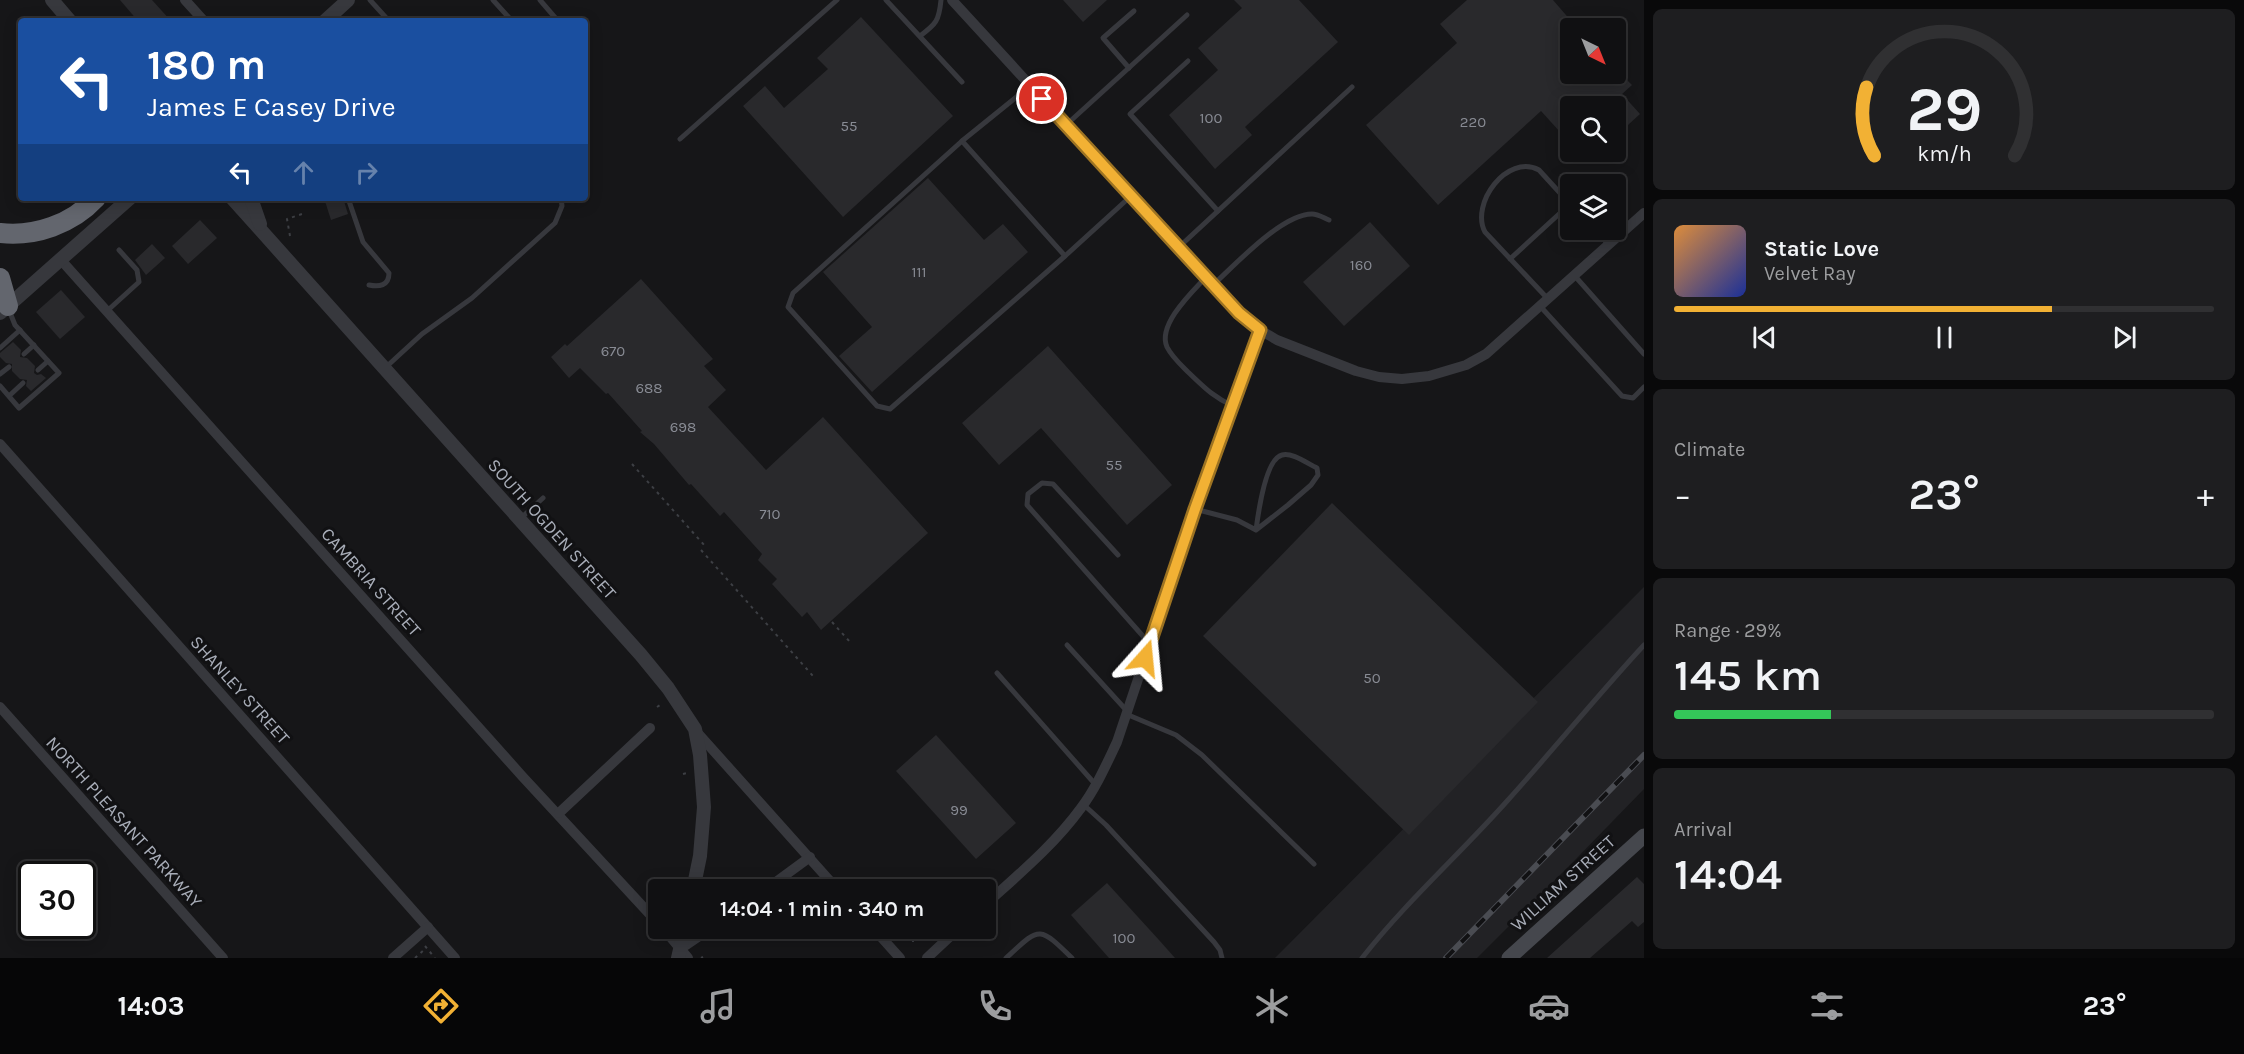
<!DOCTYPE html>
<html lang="en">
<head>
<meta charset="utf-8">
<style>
	body { margin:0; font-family:Karla,sans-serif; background:#1e1e20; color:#f1f3f6; height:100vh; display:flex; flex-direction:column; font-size:22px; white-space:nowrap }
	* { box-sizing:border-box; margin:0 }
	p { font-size:20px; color:#9c9d9f }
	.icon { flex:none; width:33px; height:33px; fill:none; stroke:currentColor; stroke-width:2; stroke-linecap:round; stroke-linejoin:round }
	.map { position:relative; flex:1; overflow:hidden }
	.drawer { display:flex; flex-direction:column; gap:9px; padding:9px; background:#09090a; width:600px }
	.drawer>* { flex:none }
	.banner { position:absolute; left:18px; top:18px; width:570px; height:183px; border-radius:6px; box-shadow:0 3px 15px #0003,0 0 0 2px #303032; background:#1a4fa0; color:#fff; overflow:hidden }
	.needle { width:39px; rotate:137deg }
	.buttons { position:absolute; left:1560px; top:18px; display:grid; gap:12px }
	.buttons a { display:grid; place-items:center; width:66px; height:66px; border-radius:6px; background:#101012; box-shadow:0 3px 15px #0003,0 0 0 2px #303032; font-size:30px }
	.speed { position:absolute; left:18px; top:861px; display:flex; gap:12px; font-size:30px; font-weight:700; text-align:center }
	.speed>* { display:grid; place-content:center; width:78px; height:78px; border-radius:50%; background:#101012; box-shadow:0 3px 15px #0003,0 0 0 2px #303032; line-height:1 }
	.speed .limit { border:3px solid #111; border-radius:9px; background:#fff; color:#111 }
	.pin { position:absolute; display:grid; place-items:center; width:51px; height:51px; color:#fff; margin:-26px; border:3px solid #fff; border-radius:50%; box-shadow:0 2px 6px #0007 }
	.me { position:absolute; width:66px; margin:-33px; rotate:18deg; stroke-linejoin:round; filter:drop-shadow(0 0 4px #0008) }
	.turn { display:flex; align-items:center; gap:21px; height:126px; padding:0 30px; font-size:27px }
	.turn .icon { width:78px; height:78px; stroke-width:2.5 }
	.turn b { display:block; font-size:42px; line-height:51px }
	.lanes { display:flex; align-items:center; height:57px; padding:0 30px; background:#0003; justify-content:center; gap:30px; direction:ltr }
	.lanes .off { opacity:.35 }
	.big { font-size:45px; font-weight:600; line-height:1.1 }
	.drawer .tile { flex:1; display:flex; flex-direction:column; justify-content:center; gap:9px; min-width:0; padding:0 21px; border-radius:9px; background:#1e1e20 }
	.drawer .dial { align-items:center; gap:0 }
	.dial svg { height:156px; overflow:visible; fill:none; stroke:#303032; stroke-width:7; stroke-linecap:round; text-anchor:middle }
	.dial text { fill:#f1f3f6; stroke:none }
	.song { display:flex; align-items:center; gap:18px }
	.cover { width:72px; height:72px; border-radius:9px; background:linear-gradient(135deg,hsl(30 70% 55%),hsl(230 70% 35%)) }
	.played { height:6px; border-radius:3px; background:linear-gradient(90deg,#f2b134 70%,#303032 70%) }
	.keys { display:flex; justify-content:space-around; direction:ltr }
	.heat { display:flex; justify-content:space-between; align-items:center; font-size:33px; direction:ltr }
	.charge { height:9px; border-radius:4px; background:linear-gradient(90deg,#34c759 29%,#303032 0) }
	.trip { position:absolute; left:648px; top:879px; width:348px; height:60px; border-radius:6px; background:#101012; box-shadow:0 3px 15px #0003,0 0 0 2px #303032; font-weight:600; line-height:60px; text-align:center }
	.tab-bar { display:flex; height:96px; justify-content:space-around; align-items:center; background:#060607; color:#9c9d9f }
	.tab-bar .icon { width:42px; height:42px }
	.tab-bar .current { color:#f2b134 }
	.tab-bar b { font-size:27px; color:#f1f3f6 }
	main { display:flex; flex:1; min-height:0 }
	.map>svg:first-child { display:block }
	.built { fill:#222225 }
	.building { fill:#29292c }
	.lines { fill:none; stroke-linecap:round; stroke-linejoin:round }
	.path { stroke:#3d3f44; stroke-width:2; stroke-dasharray:3 4.5; stroke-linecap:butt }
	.service { stroke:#37383d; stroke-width:5 }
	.minor { stroke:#37383d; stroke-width:10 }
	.tertiary { stroke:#37383d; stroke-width:14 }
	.secondary { stroke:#45474d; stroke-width:15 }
	.motorway { stroke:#63666e; stroke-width:20 }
	.rail-casing { stroke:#4a4c52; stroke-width:6 }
	.rail { stroke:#111113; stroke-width:4; stroke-dasharray:11; stroke-linecap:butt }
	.route-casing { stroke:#9d7322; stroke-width:15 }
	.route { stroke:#f2b134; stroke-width:10 }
	.labels { text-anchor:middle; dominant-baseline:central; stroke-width:6; stroke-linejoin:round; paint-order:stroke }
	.number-label { font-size:15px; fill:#888b94 }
	.street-label { font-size:18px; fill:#a8adb8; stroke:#111113 }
</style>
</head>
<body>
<main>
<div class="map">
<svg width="1644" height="958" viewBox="0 0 1644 958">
	<rect width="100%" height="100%" fill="#161618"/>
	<!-- built -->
	<path class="built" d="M1644,587V789L1574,861L1477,958H1275Z"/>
	<!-- building -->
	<g class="building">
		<path d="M120,0H152L171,21H138Z"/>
		<path d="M1063,0H1107L1083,22Z"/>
		<path d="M1234,0H1299L1338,42L1245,127L1252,135L1215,169L1169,115L1218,70L1198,48L1242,8Z"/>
		<path d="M1467,0H1553L1572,22L1564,30L1570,37V74H1621L1632,85L1622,94L1640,114L1616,136V106H1570V143L1541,111L1438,205L1366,125L1457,43L1440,24Z"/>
		<path d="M861,17L953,116L843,217L743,106L765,86L784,108L828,69L817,58Z"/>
		<path d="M928,178L984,240L1003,224L1028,252L872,392L839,356L872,327L823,272Z"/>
		<path d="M324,198H343L348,214L331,220Z"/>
		<path d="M200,220L217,238L188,264L172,246Z"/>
		<path d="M1370,222L1410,266L1344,326L1303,282Z"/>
		<path d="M152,244L165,258L146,275L135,260Z"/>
		<path d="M641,279L713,359L704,366L726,390L708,407L766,470L823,417L928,533L821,630L807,612L802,617L772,584L777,579L758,560L762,554L724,512L720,516L691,484L689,485L654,444L640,432L642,431L608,393L606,394L580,368L569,378L551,357L565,344L567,346Z"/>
		<path d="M61,290L85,317L60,339L36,312Z"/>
		<path d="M13,342L21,350L20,357L27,358L35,366L34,373L37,375L41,374L46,378L31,391L26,386L27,380L20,379L12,371V364L6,363L0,357V353Z"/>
		<path d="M1048,346L1172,485L1127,525L1041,428L999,465L962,423Z"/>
		<path d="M1332,503L1538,702L1409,835L1203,636Z"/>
		<path d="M936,735L1016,823L976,859L896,771Z"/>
		<path d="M1637,877L1644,884V922L1638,927L1632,921L1590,958H1547Z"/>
		<path d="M1107,883L1159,940L1175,958H1109L1071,915Z"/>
	</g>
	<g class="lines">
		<!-- path -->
		<g class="path">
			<path d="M290,236L287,219L302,214"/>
			<path d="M632,464L705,546"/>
			<path d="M701,550L813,676"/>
			<path d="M832,622L850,642"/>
			<path d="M657,707L660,705"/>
			<path d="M683,774L687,773"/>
			<path d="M913,939V944"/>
			<path d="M425,946L435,958"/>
			<path d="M415,958L426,948"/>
			<path d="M701,958L703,957"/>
		</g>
		<!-- service -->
		<g class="service">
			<path d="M370,0L389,21"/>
			<path d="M493,0L512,21"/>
			<path d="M540,0L558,21"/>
			<path d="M886,0L962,82"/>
			<path d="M920,36C936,24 939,21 941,0"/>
			<path d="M1188,61L1130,114L1218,211"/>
			<path d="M1129,68L1103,38L1134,11"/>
			<path d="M1030,86L962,141L1065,256L1131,196"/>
			<path d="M1066,125L1187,15"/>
			<path d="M680,139L837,0"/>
			<path d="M962,141L793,293L788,307L877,406L890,409L1065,256"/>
			<path d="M348,198L363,242L389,273C389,286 379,287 369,285"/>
			<path d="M1595,230L1608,244"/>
			<path d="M1179,247L1352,87"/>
			<path d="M1510,259L1570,204L1539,170C1507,153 1470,204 1485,232L1548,299"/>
			<path d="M1574,275L1644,354"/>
			<path d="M1206,277C1192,292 1157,325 1167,347C1172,357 1181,365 1188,372C1204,387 1213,397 1233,406"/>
			<path d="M1214,284C1236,264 1282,214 1312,214C1318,214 1324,218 1329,220"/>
			<path d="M1540,306L1622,396L1633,398L1644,387"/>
			<path d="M107,311L139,282L137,270L119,250"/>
			<path d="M0,348L20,330"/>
			<path d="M24,354L34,345"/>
			<path d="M385,368L422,334L472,298L555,223L562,206L561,198"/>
			<path d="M38,370L48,361"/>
			<path d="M0,374L9,367"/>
			<path d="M0,386L19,408L59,373L15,325L9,310"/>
			<path d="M9,396L23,383"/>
			<path d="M1195,509L1237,520L1256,530C1258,515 1265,459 1282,455C1292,452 1308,464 1317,468L1318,475L1311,485L1288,505L1256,530"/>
			<path d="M521,518L543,498"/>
			<path d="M1118,555L1053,484L1042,483L1028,494L1027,505L1149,643"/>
			<path d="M1067,645L1127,711"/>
			<path d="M997,673L1095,784"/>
			<path d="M1126,714L1176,735L1202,755L1314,864"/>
			<path d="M1084,805L1106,825L1214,942L1220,950L1222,958"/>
			<path d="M1006,958C1040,927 1038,925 1072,958"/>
			<path d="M1362,958C1406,902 1460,854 1508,800C1554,749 1597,696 1644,645"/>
		</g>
		<!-- minor -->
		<g class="minor">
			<path d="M185,0L204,21"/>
			<path d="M952,0L1239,313L1260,330L1277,340L1356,371L1379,377L1402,379L1429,376L1466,365L1486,354L1644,213"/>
			<path d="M61,260L522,776L658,923"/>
			<path d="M0,444L455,958"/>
			<path d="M0,707L223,958"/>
			<path d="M695,730L838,890"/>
			<path d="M559,813L650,728"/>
			<path d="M765,890L810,857"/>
			<path d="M986,904C1019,874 1054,845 1081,808C1096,788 1106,765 1117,742L1195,509L1260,330"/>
			<path d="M663,928L688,958"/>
			<path d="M873,928L900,958"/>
			<path d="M680,949L711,928"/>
			<path d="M393,958L428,927"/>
			<path d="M927,958L959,928"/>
		</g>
		<!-- tertiary -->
		<g class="tertiary">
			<path d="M52,0L70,21"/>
			<path d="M325,21L348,0"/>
			<path d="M232,198L641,655L668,688L695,729L700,755L704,807L700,856L693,890"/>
			<path d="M251,198L260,224"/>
			<path d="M0,313L130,198"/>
			<path d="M678,958L685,928"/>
		</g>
		<!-- secondary -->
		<path class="secondary" d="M1509,958L1644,836"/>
		<!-- motorway -->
		<g class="motorway">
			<path d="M0,233C35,237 72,224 96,198"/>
			<path d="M0,278L8,306"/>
		</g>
		<defs>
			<path id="rail" d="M1446,958L1644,755"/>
		</defs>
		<!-- rail casing -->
		<use href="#rail" class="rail-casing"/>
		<!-- rail -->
		<use href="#rail" class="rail"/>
	</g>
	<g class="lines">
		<defs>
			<path id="route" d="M1042,99L1239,313L1260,330L1195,509L1145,658"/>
		</defs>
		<!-- route casing -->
		<use href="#route" class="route-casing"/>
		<!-- route -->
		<use href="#route" class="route"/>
	</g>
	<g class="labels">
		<!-- number labels -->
		<g class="number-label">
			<text x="1211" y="118">100</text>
			<text x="1473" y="122">220</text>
			<text x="849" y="126">55</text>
			<text x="1361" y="265">160</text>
			<text x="919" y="272">111</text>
			<text x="613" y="351">670</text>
			<text x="649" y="388">688</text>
			<text x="683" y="427">698</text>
			<text x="1114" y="465">55</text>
			<text x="770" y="514">710</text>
			<text x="1372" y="678">50</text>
			<text x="959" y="810">99</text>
			<text x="1124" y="938">100</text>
		</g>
		<!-- street labels -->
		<g class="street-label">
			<text transform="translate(552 529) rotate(48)">SOUTH OGDEN STREET</text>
			<text transform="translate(371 582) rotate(48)">CAMBRIA STREET</text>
			<text transform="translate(240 690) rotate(48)">SHANLEY STREET</text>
			<text transform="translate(124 822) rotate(48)">NORTH PLEASANT PARKWAY</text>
			<text transform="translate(1563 883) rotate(-42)">WILLIAM STREET</text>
		</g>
	</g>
</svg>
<div class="buttons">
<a><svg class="needle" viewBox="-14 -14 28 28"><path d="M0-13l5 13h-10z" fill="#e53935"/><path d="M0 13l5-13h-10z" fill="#9c9d9f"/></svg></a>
<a><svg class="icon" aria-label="search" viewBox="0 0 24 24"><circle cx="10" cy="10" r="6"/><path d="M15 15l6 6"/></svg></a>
<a><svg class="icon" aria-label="layers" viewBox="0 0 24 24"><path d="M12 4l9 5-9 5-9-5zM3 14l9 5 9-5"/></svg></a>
</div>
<div class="speed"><div class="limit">30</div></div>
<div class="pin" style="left:1042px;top:99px;background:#d93025"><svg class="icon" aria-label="arrive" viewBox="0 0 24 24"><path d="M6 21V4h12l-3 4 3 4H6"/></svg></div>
<svg class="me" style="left:1145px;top:658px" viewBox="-20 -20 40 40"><path d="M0-17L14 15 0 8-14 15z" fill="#f2b134" stroke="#fff" stroke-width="4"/></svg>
<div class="trip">14:04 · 1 min · 340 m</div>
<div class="banner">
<div class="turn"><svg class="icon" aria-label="left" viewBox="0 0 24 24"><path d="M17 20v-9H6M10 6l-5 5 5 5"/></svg><div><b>180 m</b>James E Casey Drive</div></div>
<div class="lanes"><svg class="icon" aria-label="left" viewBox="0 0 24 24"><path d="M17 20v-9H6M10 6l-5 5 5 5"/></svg><svg class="icon off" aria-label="ahead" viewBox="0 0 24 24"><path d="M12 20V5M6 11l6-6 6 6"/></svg><svg class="icon off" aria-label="right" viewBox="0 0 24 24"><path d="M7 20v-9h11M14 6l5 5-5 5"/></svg></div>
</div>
</div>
<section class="drawer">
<div class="tile dial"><svg viewBox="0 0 100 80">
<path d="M14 69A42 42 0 1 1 86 69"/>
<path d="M14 69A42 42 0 0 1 10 34" stroke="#f2b134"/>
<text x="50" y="56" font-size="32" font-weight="700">29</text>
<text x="50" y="72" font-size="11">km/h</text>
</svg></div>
<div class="tile">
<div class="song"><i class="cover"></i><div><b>Static Love</b><p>Velvet Ray</p></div></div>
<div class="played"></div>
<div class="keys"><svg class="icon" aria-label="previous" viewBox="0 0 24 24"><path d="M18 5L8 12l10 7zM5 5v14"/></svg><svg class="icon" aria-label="pause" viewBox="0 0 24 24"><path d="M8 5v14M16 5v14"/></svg><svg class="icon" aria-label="next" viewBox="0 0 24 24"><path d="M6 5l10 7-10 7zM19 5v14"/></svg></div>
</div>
<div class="tile"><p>Climate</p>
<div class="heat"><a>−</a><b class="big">23°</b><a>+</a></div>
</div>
<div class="tile"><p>Range · 29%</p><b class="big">145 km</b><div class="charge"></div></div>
<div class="tile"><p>Arrival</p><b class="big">14:04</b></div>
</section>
</main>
<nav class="tab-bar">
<b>14:03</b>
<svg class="icon current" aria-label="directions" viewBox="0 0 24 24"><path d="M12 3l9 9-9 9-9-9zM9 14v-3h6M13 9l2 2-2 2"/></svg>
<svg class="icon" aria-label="music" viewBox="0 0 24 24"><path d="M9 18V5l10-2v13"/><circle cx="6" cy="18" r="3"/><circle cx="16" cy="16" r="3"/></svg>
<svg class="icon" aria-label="phone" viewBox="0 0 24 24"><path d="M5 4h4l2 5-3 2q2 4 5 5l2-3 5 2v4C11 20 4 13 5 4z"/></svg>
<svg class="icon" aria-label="climate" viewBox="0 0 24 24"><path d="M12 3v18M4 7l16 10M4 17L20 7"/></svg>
<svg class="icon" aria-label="car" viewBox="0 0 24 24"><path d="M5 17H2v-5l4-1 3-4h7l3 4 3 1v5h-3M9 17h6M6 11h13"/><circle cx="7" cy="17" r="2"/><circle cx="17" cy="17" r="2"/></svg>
<svg class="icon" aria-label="filters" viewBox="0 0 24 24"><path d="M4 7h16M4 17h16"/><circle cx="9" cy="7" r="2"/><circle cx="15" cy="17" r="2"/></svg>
<b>23°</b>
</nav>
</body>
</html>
